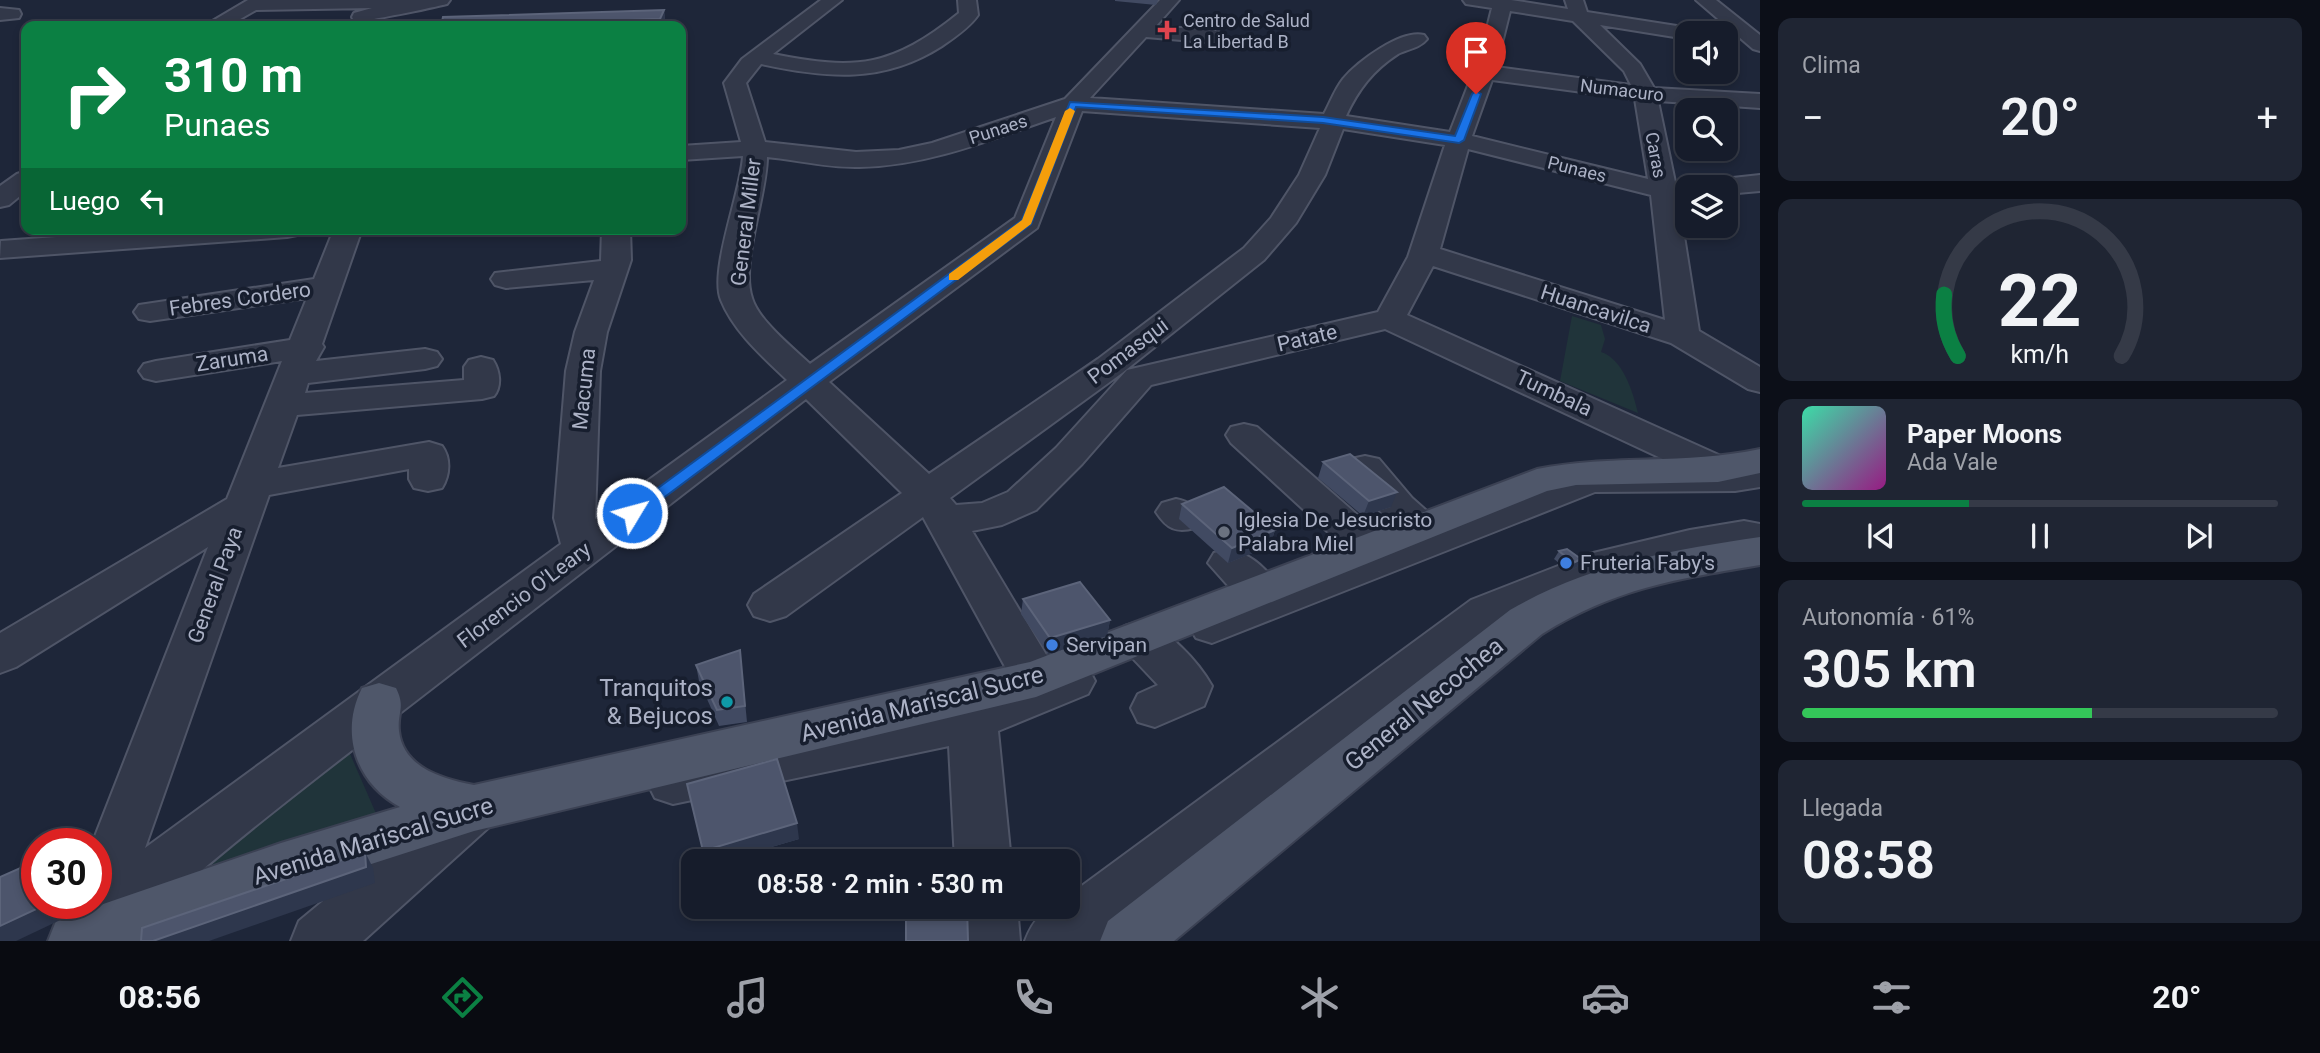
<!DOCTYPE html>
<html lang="es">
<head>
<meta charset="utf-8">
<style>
	body { margin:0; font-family:Roboto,sans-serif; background:#1f2533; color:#f1f3f6; height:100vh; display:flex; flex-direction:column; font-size:26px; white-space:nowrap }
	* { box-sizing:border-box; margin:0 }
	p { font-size:23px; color:#9ea1a9 }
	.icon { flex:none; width:38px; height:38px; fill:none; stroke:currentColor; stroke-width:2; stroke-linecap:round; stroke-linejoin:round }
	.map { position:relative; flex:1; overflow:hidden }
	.sheet { display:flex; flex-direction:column; gap:18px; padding:18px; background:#0c0f18; width:560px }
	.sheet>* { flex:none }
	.top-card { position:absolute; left:21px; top:21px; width:665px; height:214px; border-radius:14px; box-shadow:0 4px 10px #0003,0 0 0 2px #353a47; background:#0b8043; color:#fff; overflow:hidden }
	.tools { position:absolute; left:1675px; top:21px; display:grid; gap:14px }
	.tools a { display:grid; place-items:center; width:63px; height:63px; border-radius:14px; background:#161c2b; box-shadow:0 4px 10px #0003,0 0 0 2px #353a47; font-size:35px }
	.speed { position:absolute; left:21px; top:828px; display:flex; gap:14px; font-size:35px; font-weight:700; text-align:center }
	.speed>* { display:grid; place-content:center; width:91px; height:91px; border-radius:50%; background:#161c2b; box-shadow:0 4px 10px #0003,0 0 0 2px #353a47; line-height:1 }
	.speed .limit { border:10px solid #d22; background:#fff; color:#111 }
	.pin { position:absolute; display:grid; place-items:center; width:60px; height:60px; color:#fff; margin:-72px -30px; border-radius:50% 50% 50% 0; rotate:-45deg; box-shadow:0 0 7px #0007 }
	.pin .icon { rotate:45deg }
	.me { position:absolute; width:77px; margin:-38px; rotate:53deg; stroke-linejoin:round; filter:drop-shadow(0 0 5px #0008) }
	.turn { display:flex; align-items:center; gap:24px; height:147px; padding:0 28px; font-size:32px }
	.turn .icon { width:91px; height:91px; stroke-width:2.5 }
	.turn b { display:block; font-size:49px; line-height:60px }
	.then { display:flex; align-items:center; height:66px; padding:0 28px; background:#0003; gap:14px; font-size:26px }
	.big { font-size:52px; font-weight:600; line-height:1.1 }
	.sheet .widget { flex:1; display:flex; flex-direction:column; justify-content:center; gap:10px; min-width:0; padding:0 24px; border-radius:14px; background:#1f2533 }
	.sheet .dial { align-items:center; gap:0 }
	.dial svg { height:182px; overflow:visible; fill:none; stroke:#353a47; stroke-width:7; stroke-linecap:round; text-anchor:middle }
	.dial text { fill:#f1f3f6; stroke:none }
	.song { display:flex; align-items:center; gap:21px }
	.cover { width:84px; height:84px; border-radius:10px; background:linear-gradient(135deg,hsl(160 70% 55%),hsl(310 70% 35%)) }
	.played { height:7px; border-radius:4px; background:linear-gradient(90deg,#0b8043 35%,#353a47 35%) }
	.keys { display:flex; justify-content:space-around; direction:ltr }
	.heat { display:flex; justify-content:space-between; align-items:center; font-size:38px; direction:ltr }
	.charge { height:10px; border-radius:5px; background:linear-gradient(90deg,#34c759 61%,#353a47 0) }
	.trip { position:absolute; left:681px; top:849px; width:399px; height:70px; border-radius:14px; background:#161c2b; box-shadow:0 4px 10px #0003,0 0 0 2px #353a47; font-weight:600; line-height:70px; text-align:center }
	.dock { display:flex; height:112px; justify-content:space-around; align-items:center; background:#090b11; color:#9ea1a9 }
	.dock .icon { width:49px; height:49px }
	.dock .on { color:#0b8043 }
	.dock b { font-size:32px; color:#f1f3f6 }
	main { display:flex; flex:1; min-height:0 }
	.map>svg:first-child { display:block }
	.green { fill:#20343a }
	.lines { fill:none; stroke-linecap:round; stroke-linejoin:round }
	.minor-casing { stroke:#4f5567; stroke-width:4 }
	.major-casing { stroke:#3b4153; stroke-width:4 }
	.minor { fill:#323849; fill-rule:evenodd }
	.major { fill:#4f576a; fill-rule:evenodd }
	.wall { fill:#414a62 }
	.shaded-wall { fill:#2e374d }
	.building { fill:#4d556c; stroke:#5c647a; stroke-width:2 }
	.route { fill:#1a73e8; stroke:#114b97; stroke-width:2 }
	.slow { fill:#f59e0b }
	.health-dot { fill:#e0444e; stroke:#171e2e; stroke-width:2.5 }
	.worship-dot { fill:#6b7280; stroke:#171e2e; stroke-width:2.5 }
	.shop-dot { fill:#3f7fe0; stroke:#171e2e; stroke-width:2.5 }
	.culture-dot { fill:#0f9aa8; stroke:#171e2e; stroke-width:2.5 }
	.labels { text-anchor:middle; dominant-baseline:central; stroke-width:7; stroke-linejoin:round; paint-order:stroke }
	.far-poi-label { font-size:18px; fill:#acb2c6; stroke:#171e2e; text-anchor:start }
	.far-street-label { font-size:18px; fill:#acb2c6; stroke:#171e2e }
	.street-label { font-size:21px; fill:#acb2c6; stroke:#171e2e }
	.poi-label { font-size:21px; fill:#acb2c6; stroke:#171e2e; text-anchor:start }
	.near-poi-label { font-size:24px; fill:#acb2c6; stroke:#171e2e; text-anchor:end }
	.near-street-label { font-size:24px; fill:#acb2c6; stroke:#171e2e }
</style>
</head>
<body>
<main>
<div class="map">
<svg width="1760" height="941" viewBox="0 0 1760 941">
	<rect width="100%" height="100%" fill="#1e2639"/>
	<!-- green -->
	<g class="green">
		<path d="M1572,316L1601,325L1605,339L1601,352C1623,359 1633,392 1638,413L1560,381Z"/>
		<path d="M344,740L378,818L166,894Z"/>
	</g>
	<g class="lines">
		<defs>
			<g id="minor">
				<path d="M248,0H450L447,4C435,7 361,23 354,21L352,17L354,13L372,8L256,10L228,26H204Z"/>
				<path d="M821,0H842L773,54C857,71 892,67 959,13L958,0H976L978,15C970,27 954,38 942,46C883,84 826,78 761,64L746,83L765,142L856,152L899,150L932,143L1065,99L1160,0H1179L1156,26L1217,31L1227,37L1217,43L1146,37L1090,98L1324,114C1330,103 1335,89 1343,79C1357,62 1401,29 1424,35L1427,39C1420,48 1408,49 1398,54C1373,70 1358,90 1346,116L1450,132L1481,52L1492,8L1466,4L1463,0H1511L1568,9L1565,0H1583L1587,12L1696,29L1699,33H1687V39L1600,25L1640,64L1654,88L1760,94V108L1658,101L1675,182H1687L1698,187H1687V198H1678L1699,331L1760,367V392L1748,389L1671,343L1433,266L1407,315L1732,461L1735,467L1760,463V487L1735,491L1595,492L1212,643L1196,638L1189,626L1196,614L1239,598L1208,563L1214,553C1240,545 1261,562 1276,583L1352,554L1231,443L1226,435L1231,427L1244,424L1257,427L1387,541L1404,534C1382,515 1362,493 1346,468L1351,459L1365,456L1379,459L1412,498L1438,521L1591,468L1680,467L1385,329L1151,385L1082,464L1036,510L1002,525L972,531L1054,668L1071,662L1088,668L1095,681L1088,694L998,731L1011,861H955L949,746L673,804L655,798L647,782L655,766L673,760L946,706V696L953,683L970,677L987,683L992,692L1014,683L923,517L786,616L770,621L754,616L748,605L754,594L902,493L806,399C676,500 547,599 417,700C316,778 215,854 122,941H61L57,932L68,903H96V844H92L208,547L16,667L0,673V633L227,499L282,361L156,381L144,378L139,371L144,364L156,361L290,340L307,298L150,321L139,319L134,312L139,305L314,279L334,229H362L322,344L324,347L316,361L425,349L437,352L442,359L437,366L425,369L308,383L305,393L464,380V367L469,360L481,357L493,360C500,371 502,386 494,396L482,399L297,415L278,468L429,442L442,446C451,458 450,475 442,488L428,491L414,488L409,479V469L269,495L145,848L561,544L554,518L566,371L575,332L594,280L506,288L495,285L491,279L495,273L601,261L602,229H630L631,260L607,332L600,371L595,519L787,380C763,357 734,332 721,300C709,270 741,192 743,156L681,160V146L741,142L724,83L742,59ZM1510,11L1573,21L1624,71L1631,85L1496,67ZM1492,80L1635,99L1648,179L1472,136ZM1082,111L1320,128L1299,175L1271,218L1244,248L1098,359L929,474L829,382L1037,228ZM1056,117L1015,218L810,364C792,347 759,321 752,298C740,262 767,196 767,157C797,160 829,168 859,167C928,166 992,139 1056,117ZM1343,129L1445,145L1408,257L1378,312L1127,370L1056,448L1008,492L982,503L956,505L950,498L1122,373L1264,260L1296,223L1325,175ZM1468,149L1651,195L1665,320L1440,249Z"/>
				<path d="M1696,0H1716L1760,35V51L1753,49Z"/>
				<path d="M0,8L19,10L21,14L19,18L0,20Z"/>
				<path d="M26,171V191L9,205L0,207V186L17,174Z"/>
				<path d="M1760,175V191L1726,194V187H1701L1705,181Z"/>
				<path d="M167,229H301L297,235L287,237L0,258L1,241Z"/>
				<path d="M1176,499C1190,502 1194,506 1201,518L1195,528C1176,533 1167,529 1156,512L1162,503Z"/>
				<path d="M1744,521L1760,524V552L1744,549L1690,558L1601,581L1503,622L1100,941H1025C1033,920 1044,906 1068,906V896L1471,600L1589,554L1690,530Z"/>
				<path d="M1141,621C1168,629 1198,661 1212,686L1204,706L1155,727L1138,722L1131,708L1138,694L1158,685L1125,650L1118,638L1125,626Z"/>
				<path d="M469,789L488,796L496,812L488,828L363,941H291L299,921L450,796Z"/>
				<path d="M959,906H1017L1020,941H962Z"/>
			</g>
			<g id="major">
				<path d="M1760,449V473L1718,482L1576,485L1547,491L1036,697L474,831L281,893L153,941H48L56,921L77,913L281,843L400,807C356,783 339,733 362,688L379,683L396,688C406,708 397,712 399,731C403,768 443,779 474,785L1030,662L1537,469C1611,454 1686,465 1760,449Z"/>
				<path d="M1760,537V565C1677,579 1615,588 1542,634L1174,941H1100L1108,921L1510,610C1589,564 1671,550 1760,537Z"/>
			</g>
		</defs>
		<!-- minor casing -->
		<use href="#minor" class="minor-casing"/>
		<!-- major casing -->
		<use href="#major" class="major-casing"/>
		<!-- minor -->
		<use href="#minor" class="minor"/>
		<!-- major -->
		<use href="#major" class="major"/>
	</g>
	<!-- wall -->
	<g class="wall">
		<path d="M1115,0H1158L1156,5L1115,1Z"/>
		<path d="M664,10L665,20L663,26H441Z"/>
		<path d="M1323,462L1391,507L1363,516L1318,478Z"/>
		<path d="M1182,504L1275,530L1270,546L1228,563L1179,519Z"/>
		<path d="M1559,551L1581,559L1577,567L1569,571L1554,559Z"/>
		<path d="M1023,599L1110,620L1107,636L1048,654L1021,614Z"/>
		<path d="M740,650L747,722L719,726L699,681L696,665Z"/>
		<path d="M687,784L799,839L724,861H705Z"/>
	</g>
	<!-- shaded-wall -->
	<g class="shaded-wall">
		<path d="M664,10L665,20L663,26H661L660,19Z"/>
		<path d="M1397,492L1391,507L1363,516L1369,501Z"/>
		<path d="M1275,530L1270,546L1228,563L1232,548Z"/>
		<path d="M1581,559L1577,567L1569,571L1573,563Z"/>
		<path d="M1110,620L1107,636L1048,654L1050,638Z"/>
		<path d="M797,823L799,839L724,861H705L703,851Z"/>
		<path d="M365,852L373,868L375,883L209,941H153Z"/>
		<path d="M49,903H83L73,914L16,941H0V926Z"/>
	</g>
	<!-- building -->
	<g class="building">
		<path d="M664,10L660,19L441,26L443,17Z"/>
		<path d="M1350,454L1397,492L1369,501L1323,462Z"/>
		<path d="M1224,487L1275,530L1232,548L1182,504Z"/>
		<path d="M1567,549L1581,559L1573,563L1559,551Z"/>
		<path d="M1080,582L1110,620L1050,638L1023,599Z"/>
		<path d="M740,650L745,706L717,710L696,665Z"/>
		<path d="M777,759L797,823L703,851L687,784Z"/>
		<path d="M365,852L366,867L153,941H141L142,928Z"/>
		<path d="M34,862H37V903H49L0,926V877Z"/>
		<path d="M906,906L967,907L968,941H906Z"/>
	</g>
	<!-- route -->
	<path class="route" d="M1476,91L1481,94L1464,140L1459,143L1323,123L1076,107L1031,224L638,517H626L624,513L1022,220L1070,102L1323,117L1455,136L1472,94Z"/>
	<!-- slow -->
	<path class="slow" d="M1070,108L1075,111L1031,224L958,280H949V274L1022,220L1065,111Z"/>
	<!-- markers -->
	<path class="health-dot" d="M1163.5 19.5h7v7h7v7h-7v7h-7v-7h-7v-7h7z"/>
	<circle class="worship-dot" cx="1224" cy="532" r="7"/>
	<g class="shop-dot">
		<circle cx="1566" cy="563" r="7"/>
		<circle cx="1052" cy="645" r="7"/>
	</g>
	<circle class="culture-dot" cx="727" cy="702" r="7"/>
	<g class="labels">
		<!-- far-poi labels -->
		<g class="far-poi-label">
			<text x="1183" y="20">Centro de Salud<tspan x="1183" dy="21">La Libertad B</tspan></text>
		</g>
		<!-- far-street labels -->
		<g class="far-street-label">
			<text transform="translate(1622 90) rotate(7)">Numacuro</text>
			<text transform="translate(998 129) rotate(-18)">Punaes</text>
			<text transform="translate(1656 155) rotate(79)">Caras</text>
			<text transform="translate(1577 169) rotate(14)">Punaes</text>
		</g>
		<!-- street labels -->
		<g class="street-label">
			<text transform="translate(746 222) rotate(-83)">General Miller</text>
			<text transform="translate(240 299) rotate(-8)">Febres Cordero</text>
			<text transform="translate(1596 309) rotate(18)">Huancavilca</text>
			<text transform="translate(1307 338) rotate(-13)">Patate</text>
			<text transform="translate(1128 351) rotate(-37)">Pomasqui</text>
			<text transform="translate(232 359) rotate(-9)">Zaruma</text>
			<text transform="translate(584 389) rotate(-84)">Macuma</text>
			<text transform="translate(1554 393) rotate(25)">Tumbala</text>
			<text transform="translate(215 585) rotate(-70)">General Paya</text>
			<text transform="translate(524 595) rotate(-37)">Florencio O'Leary</text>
		</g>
		<!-- poi labels -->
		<g class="poi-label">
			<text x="1238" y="520">Iglesia De Jesucristo<tspan x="1238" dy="24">Palabra Miel</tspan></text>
			<text x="1580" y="563">Fruteria Faby's</text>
			<text x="1066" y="645">Servipan</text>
		</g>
		<!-- near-poi labels -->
		<g class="near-poi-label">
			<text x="713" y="688">Tranquitos<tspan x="713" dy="28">&amp; Bejucos</tspan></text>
		</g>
		<!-- near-street labels -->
		<g class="near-street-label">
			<text transform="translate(922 704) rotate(-14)">Avenida Mariscal Sucre</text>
			<text transform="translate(1424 704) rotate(-39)">General Necochea</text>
			<text transform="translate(373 841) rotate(-17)">Avenida Mariscal Sucre</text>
		</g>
	</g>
</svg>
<div class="tools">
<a><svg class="icon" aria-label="sound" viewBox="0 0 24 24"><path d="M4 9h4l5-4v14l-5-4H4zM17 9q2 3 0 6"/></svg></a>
<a><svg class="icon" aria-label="search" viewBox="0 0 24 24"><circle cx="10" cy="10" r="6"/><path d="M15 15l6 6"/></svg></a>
<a><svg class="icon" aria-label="layers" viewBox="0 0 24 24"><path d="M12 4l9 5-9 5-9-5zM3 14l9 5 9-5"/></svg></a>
</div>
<div class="speed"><div class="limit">30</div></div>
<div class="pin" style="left:1476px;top:94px;background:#d93025"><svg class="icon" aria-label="arrive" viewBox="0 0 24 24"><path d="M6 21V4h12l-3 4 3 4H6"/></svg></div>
<svg class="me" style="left:632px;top:513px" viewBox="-20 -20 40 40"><circle r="17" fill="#1a73e8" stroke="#fff" stroke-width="3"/><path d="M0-11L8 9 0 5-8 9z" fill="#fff"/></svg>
<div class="trip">08:58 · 2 min · 530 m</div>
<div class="top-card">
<div class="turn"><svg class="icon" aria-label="right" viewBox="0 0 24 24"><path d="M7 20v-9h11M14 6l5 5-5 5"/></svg><div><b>310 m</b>Punaes</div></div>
<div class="then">Luego<svg class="icon" aria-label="left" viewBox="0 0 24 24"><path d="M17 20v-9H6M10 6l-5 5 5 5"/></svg></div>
</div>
</div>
<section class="sheet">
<div class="widget"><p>Clima</p>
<div class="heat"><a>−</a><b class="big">20°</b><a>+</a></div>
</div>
<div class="widget dial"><svg viewBox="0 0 100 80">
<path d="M14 69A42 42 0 1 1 86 69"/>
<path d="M14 69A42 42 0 0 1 8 42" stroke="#0b8043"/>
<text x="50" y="56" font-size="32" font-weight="700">22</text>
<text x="50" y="72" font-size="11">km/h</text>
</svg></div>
<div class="widget">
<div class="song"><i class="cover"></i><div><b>Paper Moons</b><p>Ada Vale</p></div></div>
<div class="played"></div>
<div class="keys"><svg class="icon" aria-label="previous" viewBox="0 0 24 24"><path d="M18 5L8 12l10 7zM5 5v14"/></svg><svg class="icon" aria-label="pause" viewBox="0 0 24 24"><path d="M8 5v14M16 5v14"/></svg><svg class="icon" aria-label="next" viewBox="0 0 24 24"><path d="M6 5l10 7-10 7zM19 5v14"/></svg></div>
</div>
<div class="widget"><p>Autonomía · 61%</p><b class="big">305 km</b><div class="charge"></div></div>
<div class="widget"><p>Llegada</p><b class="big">08:58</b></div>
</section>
</main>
<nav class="dock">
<b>08:56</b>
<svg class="icon on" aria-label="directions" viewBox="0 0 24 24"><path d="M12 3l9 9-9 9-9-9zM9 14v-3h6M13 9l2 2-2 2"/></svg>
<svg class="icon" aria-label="music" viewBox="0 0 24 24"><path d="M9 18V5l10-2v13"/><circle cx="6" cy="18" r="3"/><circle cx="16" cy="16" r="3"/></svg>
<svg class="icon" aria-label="phone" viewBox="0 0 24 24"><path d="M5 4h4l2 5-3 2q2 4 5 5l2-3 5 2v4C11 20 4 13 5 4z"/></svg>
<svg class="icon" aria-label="climate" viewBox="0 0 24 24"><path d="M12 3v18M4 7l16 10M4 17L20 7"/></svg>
<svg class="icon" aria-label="car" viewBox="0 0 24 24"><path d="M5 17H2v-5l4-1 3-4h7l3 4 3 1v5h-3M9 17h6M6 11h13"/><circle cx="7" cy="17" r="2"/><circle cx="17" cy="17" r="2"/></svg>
<svg class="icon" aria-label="filters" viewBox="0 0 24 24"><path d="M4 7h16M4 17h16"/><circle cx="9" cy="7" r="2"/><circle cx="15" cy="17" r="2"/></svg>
<b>20°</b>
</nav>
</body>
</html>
